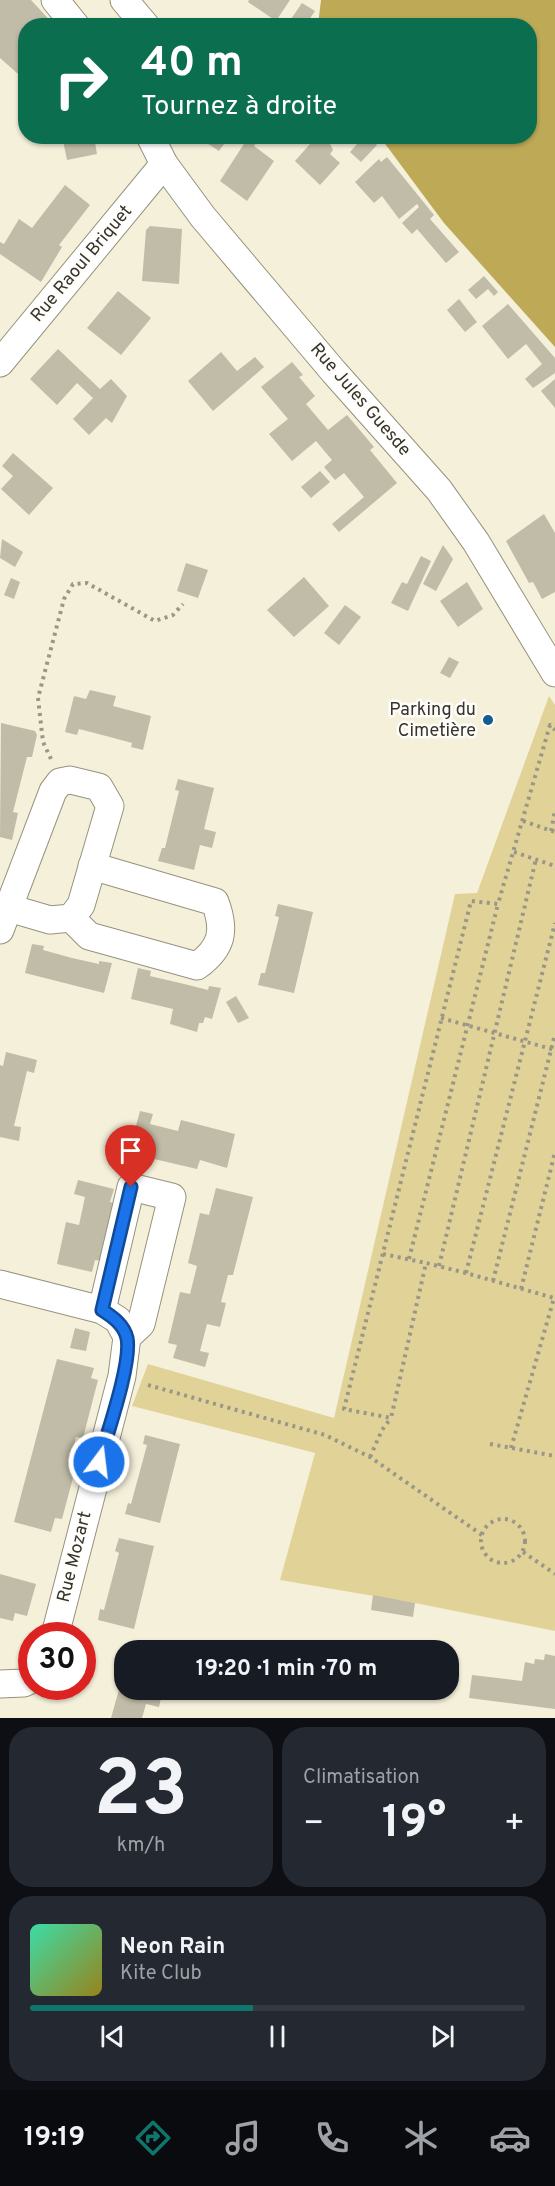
<!DOCTYPE html>
<html lang="fr">
<head>
<meta charset="utf-8">
<style>
	body { margin:0; font-family:Overpass,sans-serif; background:#242831; color:#f1f3f6; height:100vh; display:flex; flex-direction:column; font-size:22px; white-space:nowrap }
	* { box-sizing:border-box; margin:0 }
	p { font-size:20px; color:#9ea1a6 }
	.icon { flex:none; width:33px; height:33px; fill:none; stroke:currentColor; stroke-width:2; stroke-linecap:round; stroke-linejoin:round }
	.map { position:relative; height:1718px; overflow:hidden }
	.side { display:flex; flex-direction:column; gap:9px; padding:9px; background:#0d0f14; flex:1 }
	.side>* { flex:none }
	.top-card { position:absolute; left:18px; top:18px; width:519px; height:126px; border-radius:24px; box-shadow:0 2px 4px #0004; background:#0b6e4f; color:#fff; overflow:hidden }
	.speed { position:absolute; left:18px; top:1622px; display:flex; gap:12px; font-size:30px; font-weight:700; text-align:center }
	.speed>* { display:grid; place-content:center; width:78px; height:78px; border-radius:50%; background:#171b24; box-shadow:0 2px 4px #0004; line-height:1 }
	.speed .limit { border:9px solid #d22; background:#fff; color:#111 }
	.pin { position:absolute; display:grid; place-items:center; width:51px; height:51px; color:#fff; margin:-62px -26px; border-radius:50% 50% 50% 0; rotate:-45deg; box-shadow:0 0 6px #0007 }
	.pin .icon { rotate:45deg }
	.me { position:absolute; width:66px; margin:-33px; rotate:15deg; stroke-linejoin:round; filter:drop-shadow(0 0 4px #0008) }
	.turn { display:flex; align-items:center; gap:21px; height:126px; padding:0 24px; font-size:27px }
	.turn .icon { width:78px; height:78px; stroke-width:2.5 }
	.turn b { display:block; font-size:42px; line-height:51px }
	.big { font-size:45px; font-weight:700; line-height:1.1 }
	.side .tile { flex:1; display:flex; flex-direction:column; justify-content:center; gap:9px; min-width:0; padding:0 21px; border-radius:24px; background:#242831 }
	.side .dial { align-items:center; gap:0 }
	.dial b { font-size:78px; line-height:1 }
	.song { display:flex; align-items:center; gap:18px }
	.cover { width:72px; height:72px; border-radius:9px; background:linear-gradient(135deg,hsl(160 70% 55%),hsl(50 70% 35%)) }
	.played { height:6px; border-radius:3px; background:linear-gradient(90deg,#0f766e 45%,#363941 45%) }
	.keys { display:flex; justify-content:space-around; direction:ltr }
	.heat { display:flex; justify-content:space-between; align-items:center; font-size:33px; direction:ltr }
	.side .tiles { flex:1; display:grid; gap:9px; grid-template-columns:1fr 1fr }
	.tile:last-child { grid-column:span 2 }
	.trip { position:absolute; left:114px; top:1640px; width:345px; height:60px; border-radius:24px; background:#171b24; box-shadow:0 2px 4px #0004; font-weight:700; line-height:60px; text-align:center }
	.menu { display:flex; height:96px; justify-content:space-around; align-items:center; background:#090b0e; color:#9ea1a6 }
	.menu .icon { width:42px; height:42px }
	.menu .selected { color:#0f766e }
	.menu b { font-size:27px; color:#f1f3f6 }
	.map>svg:first-child { display:block }
	.green { fill:#e1d398 }
	.forest { fill:#bda956 }
	.building { fill:#c1bca7 }
	.lines { fill:none; stroke-linecap:round; stroke-linejoin:round }
	.minor-casing { stroke:#97927e; stroke-width:29 }
	.path { stroke:#9b9788; stroke-width:4; stroke-dasharray:3 4.5; stroke-linecap:butt }
	.minor { stroke:#fff; stroke-width:27 }
	.route-casing { stroke:#114b97; stroke-width:15 }
	.route { stroke:#1a73e8; stroke-width:10 }
	.poi-dot { fill:#145c90; stroke:#fefdf9; stroke-width:2 }
	.labels { text-anchor:middle; dominant-baseline:central; stroke-width:5; stroke-linejoin:round; paint-order:stroke }
	.street-label { font-size:18px; fill:#36342c; stroke:#fefdf9 }
	.poi-label { font-size:18px; fill:#36342c; stroke:#fefdf9; text-anchor:end }
</style>
</head>
<body>
<div class="map">
<svg width="555" height="1718" viewBox="0 0 555 1718">
	<rect width="100%" height="100%" fill="#f5f0da"/>
	<!-- green -->
	<path class="green" d="M549,696L555,705V1631L415,1603L280,1580L315,1453L132,1406L148,1364L334,1418L455,894L477,893Z"/>
	<!-- forest -->
	<path class="forest" d="M321,0H555V347L444,223L380,137L530,136V26L318,25Z"/>
	<!-- building -->
	<g class="building">
		<path d="M0,0H31L55,26H26V81L0,58Z"/>
		<path d="M249,0H290L276,21L248,2Z"/>
		<path d="M302,3L315,11L305,26H291L294,21L291,19Z"/>
		<path d="M62,136H98L99,141L95,142L97,154L67,160Z"/>
		<path d="M196,136H230L219,151Z"/>
		<path d="M249,136H273L268,144L260,138L254,146L274,161L247,201L220,181Z"/>
		<path d="M317,136H338L330,144L333,150L330,154L340,163L320,185L295,161Z"/>
		<path d="M364,136H369L377,145L361,162L350,152Z"/>
		<path d="M387,157L434,215L430,219L459,252L446,263L417,229L412,234L402,223L419,207L417,204L399,219L382,196L374,203L355,182L379,159L381,162Z"/>
		<path d="M65,185L90,205L59,245L62,247L41,282L0,254V242L4,244L19,219L32,228Z"/>
		<path d="M150,226L182,229L179,284L142,281L146,230Z"/>
		<path d="M484,276L498,292L494,296L488,289L476,299L468,290Z"/>
		<path d="M118,291L151,318L121,355L87,328Z"/>
		<path d="M459,299L477,322L465,332L447,310Z"/>
		<path d="M508,304L555,358V373L533,388L525,379L542,364L526,344L508,359L482,326Z"/>
		<path d="M58,349L100,389L111,379L127,396L112,423L106,418L89,435L73,419L93,398L77,383L57,405L30,379Z"/>
		<path d="M221,352L237,371L255,357L264,367L213,411L188,381Z"/>
		<path d="M292,362L303,375L299,377L315,396L306,404L328,430L347,415L374,447L370,450L397,483L339,532L332,524L364,497L344,473L335,480L324,467L332,460L316,441L292,461L269,434L288,419L261,387Z"/>
		<path d="M555,379V408L541,391Z"/>
		<path d="M13,453L53,488L29,515L1,489L13,476L2,466Z"/>
		<path d="M320,471L330,482L311,498L301,487Z"/>
		<path d="M544,514L555,533V592L542,599L533,582L529,583L506,541Z"/>
		<path d="M2,539L23,552L15,567L0,558Z"/>
		<path d="M443,545L453,559L436,591L423,584Z"/>
		<path d="M421,556L431,561L408,611L391,603L402,582L407,584Z"/>
		<path d="M186,563L208,570L198,598L177,591Z"/>
		<path d="M304,577L329,606L294,637L267,610Z"/>
		<path d="M11,578L20,582L14,599L4,595Z"/>
		<path d="M467,582L483,609L458,627L440,601Z"/>
		<path d="M345,605L361,617L339,645L324,633Z"/>
		<path d="M449,657L459,662L450,678L440,673Z"/>
		<path d="M90,690L116,696L113,706L151,716L143,750L131,747L132,743L106,736L79,729L77,735L65,732L74,696L86,699Z"/>
		<path d="M1,723L35,731L37,735L32,757H27L13,812L18,813L12,840L0,837Z"/>
		<path d="M178,779L214,788L204,829L216,832L212,848L200,845L194,870L158,861L162,848H165L179,791L175,790Z"/>
		<path d="M278,904L313,912L294,993L258,985L261,973H265L279,917L275,916Z"/>
		<path d="M32,944L44,946L43,950L72,958L99,964V961L112,963L104,993L25,973Z"/>
		<path d="M138,968L151,971L150,976L180,983L208,990L209,986L221,988L212,1019L205,1017L203,1023H199L197,1032L170,1024L173,1009L131,999Z"/>
		<path d="M236,996L249,1018L238,1023L226,1002Z"/>
		<path d="M6,1052L37,1060L34,1073L27,1071L14,1126L21,1127L19,1141L0,1137V1065L3,1066Z"/>
		<path d="M140,1111L153,1114L150,1124L178,1131L181,1120L235,1134L227,1168L200,1160L197,1169L141,1156L143,1147L131,1144Z"/>
		<path d="M78,1180L114,1189L110,1202L117,1204L102,1261L95,1260L92,1272L57,1264L66,1222L79,1225L85,1197L74,1194Z"/>
		<path d="M216,1188L253,1197L233,1275H228L221,1302L226,1303L220,1327L207,1324L200,1351L209,1353L205,1367L173,1358L177,1345L168,1343L180,1292L190,1294L197,1266L188,1263L200,1213L209,1215Z"/>
		<path d="M75,1328L90,1332L86,1351L70,1348Z"/>
		<path d="M57,1359L94,1368L91,1378L98,1380L83,1438L76,1437L70,1462L77,1463L62,1519L55,1518L51,1532L14,1522Z"/>
		<path d="M145,1435L180,1444L160,1523L125,1514L128,1503L131,1504L147,1445L143,1444Z"/>
		<path d="M119,1538L154,1546L134,1629L98,1620L100,1609L104,1610L119,1553L115,1551Z"/>
		<path d="M0,1574L36,1584L27,1616L15,1613L13,1621L0,1618Z"/>
		<path d="M373,1595L415,1603L413,1617L371,1610Z"/>
		<path d="M545,1654L555,1656V1709L469,1698L472,1675L522,1681L525,1662L534,1664L535,1659L544,1660Z"/>
		<path d="M124,1672V1689H163L159,1707L146,1704L142,1718H111Z"/>
	</g>
	<g class="lines">
		<defs>
			<g id="minor">
				<path d="M55,0L76,26"/>
				<path d="M124,0L146,26"/>
				<path d="M150,136L164,164L203,217L334,372L439,490L476,542L555,673"/>
				<path d="M0,363L164,164"/>
				<path d="M71,918L89,936L197,966C222,948 226,931 215,902L92,866"/>
				<path d="M0,930L53,791L60,782L70,780L99,787L110,806L81,905L71,918L50,920L9,908"/>
				<path d="M0,1284L102,1310L118,1320L127,1337L122,1376L55,1635"/>
				<path d="M102,1310L131,1187L172,1197L141,1324L127,1337"/>
				<path d="M0,1684L24,1683L32,1679"/>
			</g>
		</defs>
		<!-- minor casing -->
		<use href="#minor" class="minor-casing"/>
		<!-- path -->
		<g class="path">
			<path d="M51,759L43,742L38,698L64,599L73,584L87,583L155,621L173,615L183,604"/>
			<path d="M523,821L555,832"/>
			<path d="M551,831L555,811"/>
			<path d="M514,852L555,866"/>
			<path d="M441,1018L555,1050"/>
			<path d="M383,1254L426,1263"/>
			<path d="M409,1259L498,904"/>
			<path d="M439,1266L536,859"/>
			<path d="M466,1273L426,1263L391,1418L344,1409L471,901L498,904L550,725L555,730"/>
			<path d="M493,1281L555,1034"/>
			<path d="M521,1289L555,1152"/>
			<path d="M148,1385L325,1435L370,1457L482,1535"/>
			<path d="M490,1444L555,1456"/>
			<path d="M511,1448L554,1298L466,1273L555,923"/>
			<path d="M370,1457L382,1430L391,1418"/>
			<circle cx="503" cy="1541" r="22"/>
			<path d="M523,1552L555,1574"/>
		</g>
		<!-- minor -->
		<use href="#minor" class="minor"/>
	</g>
	<g class="lines">
		<defs>
			<path id="route" d="M99,1462C107,1434 132,1363 127,1338C124,1325 113,1317 102,1310L131,1187"/>
		</defs>
		<!-- route casing -->
		<use href="#route" class="route-casing"/>
		<!-- route -->
		<use href="#route" class="route"/>
	</g>
	<!-- markers -->
	<circle class="poi-dot" cx="488" cy="720" r="6"/>
	<g class="labels">
		<!-- street labels -->
		<g class="street-label">
			<text transform="translate(82 264) rotate(-50)">Rue Raoul Briquet</text>
			<text transform="translate(360 400) rotate(49)">Rue Jules Guesde</text>
			<text transform="translate(75 1557) rotate(-76)">Rue Mozart</text>
		</g>
		<!-- poi labels -->
		<g class="poi-label">
			<text x="476" y="710">Parking du<tspan x="476" dy="21">Cimetière</tspan></text>
		</g>
	</g>
</svg>
<div class="speed"><div class="limit">30</div></div>
<div class="pin" style="left:131px;top:1187px;background:#d93025"><svg class="icon" aria-label="arrive" viewBox="0 0 24 24"><path d="M6 21V4h12l-3 4 3 4H6"/></svg></div>
<svg class="me" style="left:99px;top:1462px" viewBox="-20 -20 40 40"><circle r="17" fill="#1a73e8" stroke="#fff" stroke-width="3"/><path d="M0-11L8 9 0 5-8 9z" fill="#fff"/></svg>
<div class="trip">19:20 · 1 min · 70 m</div>
<div class="top-card">
<div class="turn"><svg class="icon" aria-label="right" viewBox="0 0 24 24"><path d="M7 20v-9h11M14 6l5 5-5 5"/></svg><div><b>40 m</b>Tournez à droite</div></div>
</div>
</div>
<section class="side">
<div class="tiles">
<div class="tile dial"><b>23</b><p>km/h</p></div>
<div class="tile"><p>Climatisation</p>
<div class="heat"><a>−</a><b class="big">19°</b><a>+</a></div>
</div>
<div class="tile">
<div class="song"><i class="cover"></i><div><b>Neon Rain</b><p>Kite Club</p></div></div>
<div class="played"></div>
<div class="keys"><svg class="icon" aria-label="previous" viewBox="0 0 24 24"><path d="M18 5L8 12l10 7zM5 5v14"/></svg><svg class="icon" aria-label="pause" viewBox="0 0 24 24"><path d="M8 5v14M16 5v14"/></svg><svg class="icon" aria-label="next" viewBox="0 0 24 24"><path d="M6 5l10 7-10 7zM19 5v14"/></svg></div>
</div>
</div>
</section>
<nav class="menu">
<b>19:19</b>
<svg class="icon selected" aria-label="directions" viewBox="0 0 24 24"><path d="M12 3l9 9-9 9-9-9zM9 14v-3h6M13 9l2 2-2 2"/></svg>
<svg class="icon" aria-label="music" viewBox="0 0 24 24"><path d="M9 18V5l10-2v13"/><circle cx="6" cy="18" r="3"/><circle cx="16" cy="16" r="3"/></svg>
<svg class="icon" aria-label="phone" viewBox="0 0 24 24"><path d="M5 4h4l2 5-3 2q2 4 5 5l2-3 5 2v4C11 20 4 13 5 4z"/></svg>
<svg class="icon" aria-label="climate" viewBox="0 0 24 24"><path d="M12 3v18M4 7l16 10M4 17L20 7"/></svg>
<svg class="icon" aria-label="car" viewBox="0 0 24 24"><path d="M5 17H2v-5l4-1 3-4h7l3 4 3 1v5h-3M9 17h6M6 11h13"/><circle cx="7" cy="17" r="2"/><circle cx="17" cy="17" r="2"/></svg>
</nav>
</body>
</html>
